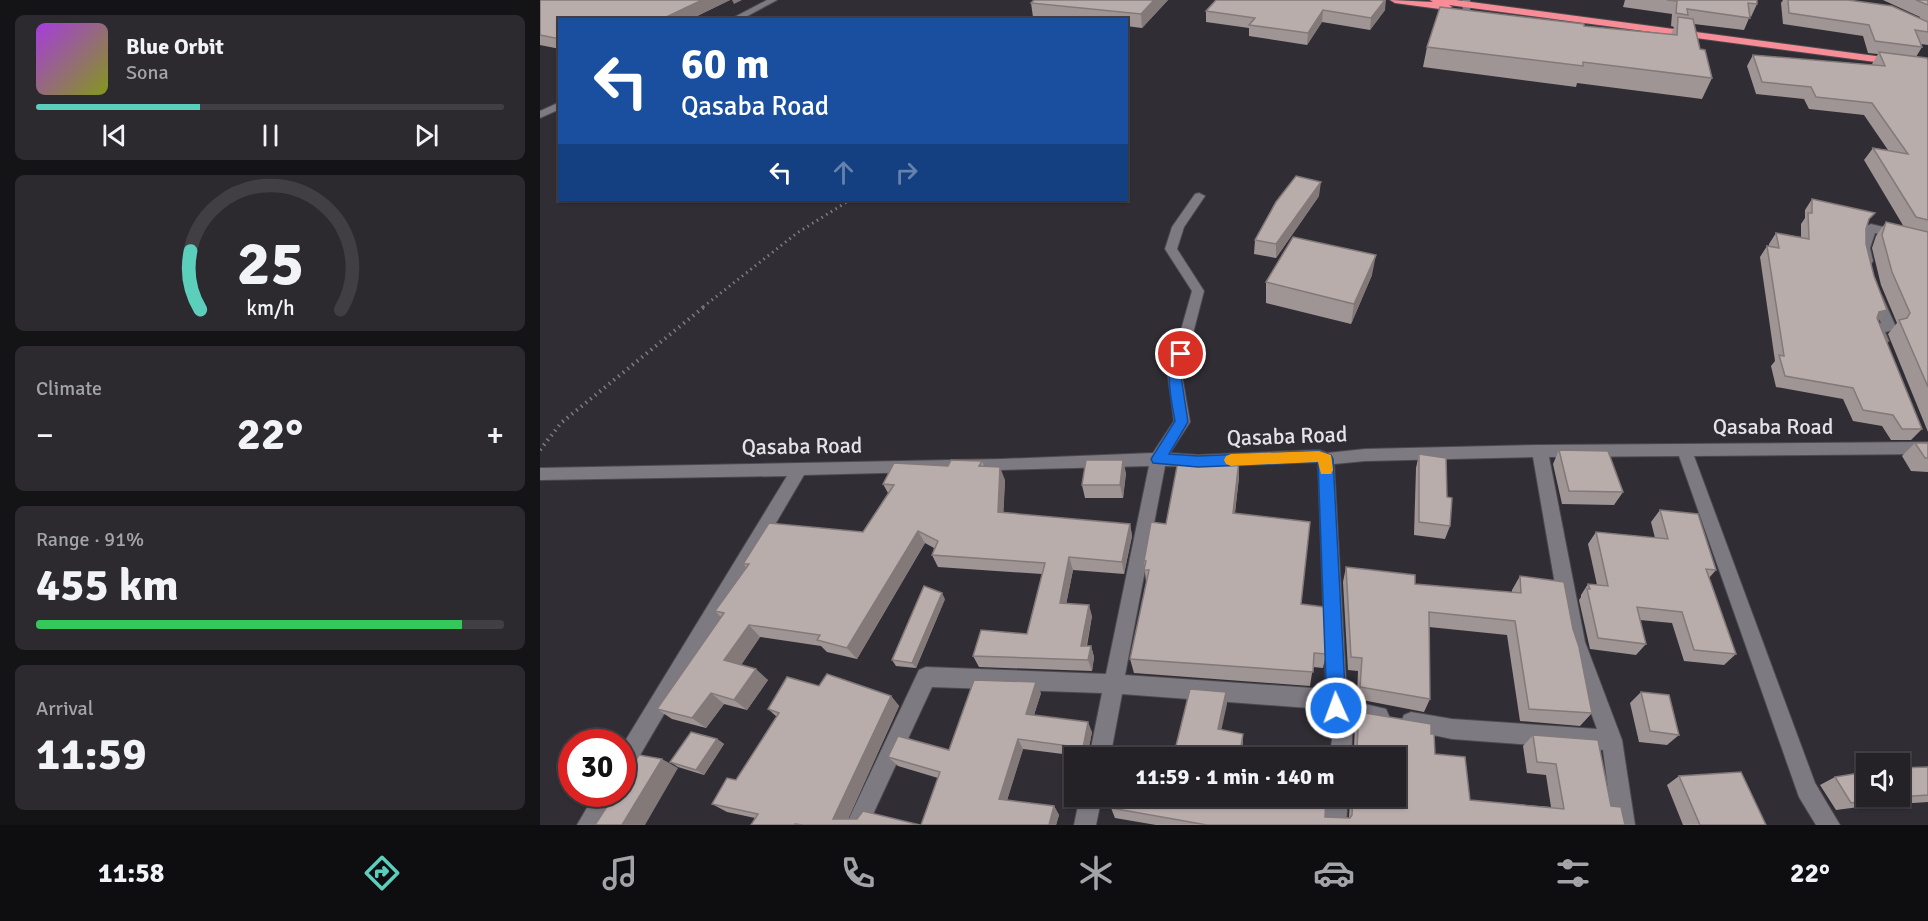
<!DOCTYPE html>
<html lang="en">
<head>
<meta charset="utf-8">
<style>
	body { margin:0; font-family:Signika,sans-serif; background:#2c2a2f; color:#f1f3f6; height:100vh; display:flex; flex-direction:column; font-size:22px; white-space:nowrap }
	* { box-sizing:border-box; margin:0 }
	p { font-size:20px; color:#a3a4a7 }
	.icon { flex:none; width:33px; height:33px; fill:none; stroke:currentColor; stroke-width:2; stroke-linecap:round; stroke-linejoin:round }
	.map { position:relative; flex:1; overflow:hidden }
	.side { display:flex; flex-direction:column; gap:15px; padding:15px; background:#141315; width:540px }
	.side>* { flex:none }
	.banner { position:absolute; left:18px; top:18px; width:570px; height:183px; border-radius:0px; box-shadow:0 2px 4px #0004,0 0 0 2px #413f44; background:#1a4fa0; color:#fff; overflow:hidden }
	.controls { position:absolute; left:1316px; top:753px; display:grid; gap:12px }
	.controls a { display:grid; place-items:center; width:54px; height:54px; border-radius:0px; background:#242227; box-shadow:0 2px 4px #0004,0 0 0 2px #413f44; font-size:30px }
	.speed { position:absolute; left:18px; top:729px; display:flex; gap:12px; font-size:30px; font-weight:700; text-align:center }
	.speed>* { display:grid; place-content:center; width:78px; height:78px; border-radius:50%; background:#242227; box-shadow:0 2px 4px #0004,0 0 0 2px #413f44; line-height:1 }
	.speed .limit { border:9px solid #d22; background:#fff; color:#111 }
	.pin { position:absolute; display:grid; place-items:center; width:51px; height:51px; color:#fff; margin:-26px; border:3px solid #fff; border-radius:50%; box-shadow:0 2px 6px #0007 }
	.me { position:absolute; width:66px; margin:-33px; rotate:358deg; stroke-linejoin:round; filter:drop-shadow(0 0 4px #0008) }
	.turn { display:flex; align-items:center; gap:21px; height:126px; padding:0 24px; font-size:27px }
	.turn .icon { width:78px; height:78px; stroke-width:2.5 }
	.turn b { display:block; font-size:42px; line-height:51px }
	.lanes { display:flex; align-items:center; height:57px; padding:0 24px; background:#0003; justify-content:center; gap:30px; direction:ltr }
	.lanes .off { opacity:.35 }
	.big { font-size:45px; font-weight:700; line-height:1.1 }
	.side .card { flex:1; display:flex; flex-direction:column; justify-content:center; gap:9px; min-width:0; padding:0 21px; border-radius:9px; background:#2c2a2f }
	.side .dial { align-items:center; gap:0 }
	.dial svg { height:156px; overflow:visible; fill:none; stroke:#413f44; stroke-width:7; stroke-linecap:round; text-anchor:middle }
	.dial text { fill:#f1f3f6; stroke:none }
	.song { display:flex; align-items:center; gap:18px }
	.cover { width:72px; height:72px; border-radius:9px; background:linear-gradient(135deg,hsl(280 70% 55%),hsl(70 70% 35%)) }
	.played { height:6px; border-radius:3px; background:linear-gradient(90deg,#5bcebc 35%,#413f44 35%) }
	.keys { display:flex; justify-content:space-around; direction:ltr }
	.heat { display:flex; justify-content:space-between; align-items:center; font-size:33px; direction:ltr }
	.charge { height:9px; border-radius:4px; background:linear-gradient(90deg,#34c759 91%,#413f44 0) }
	.trip { position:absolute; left:524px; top:747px; width:342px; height:60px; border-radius:0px; background:#242227; box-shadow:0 2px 4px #0004,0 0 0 2px #413f44; font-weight:700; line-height:60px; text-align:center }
	.dock { display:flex; height:96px; justify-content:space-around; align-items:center; background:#0e0e10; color:#a3a4a7 }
	.dock .icon { width:42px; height:42px }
	.dock .selected { color:#5bcebc }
	.dock b { font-size:27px; color:#f1f3f6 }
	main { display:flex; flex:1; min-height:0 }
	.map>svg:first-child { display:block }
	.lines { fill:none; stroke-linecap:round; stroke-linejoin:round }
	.minor-casing { stroke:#4d4b50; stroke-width:2 }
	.highway-casing { stroke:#4d4b50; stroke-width:2 }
	.path-far1 { stroke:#7d7b81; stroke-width:3; stroke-dasharray:1.5 4; stroke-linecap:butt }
	.path { stroke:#7d7b81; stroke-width:4; stroke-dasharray:1.5 4.5; stroke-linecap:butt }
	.minor { fill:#7e7a82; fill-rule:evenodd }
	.highway { fill:#f78e97; fill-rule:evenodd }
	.wall { fill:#9f9594 }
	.shaded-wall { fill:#827978 }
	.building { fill:#b9adac; stroke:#827978; stroke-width:1.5 }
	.route { fill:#1a73e8; stroke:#114b97; stroke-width:1.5 }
	.slow { fill:#f59e0b }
	.labels { text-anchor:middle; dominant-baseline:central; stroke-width:6; stroke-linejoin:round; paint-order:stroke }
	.street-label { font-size:22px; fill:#e5e3e8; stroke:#302d34 }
</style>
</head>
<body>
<main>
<section class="side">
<div class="card">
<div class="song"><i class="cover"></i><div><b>Blue Orbit</b><p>Sona</p></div></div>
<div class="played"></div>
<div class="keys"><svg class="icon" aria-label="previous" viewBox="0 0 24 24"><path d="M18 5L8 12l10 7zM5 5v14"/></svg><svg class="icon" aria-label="pause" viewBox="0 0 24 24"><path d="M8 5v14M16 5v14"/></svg><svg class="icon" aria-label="next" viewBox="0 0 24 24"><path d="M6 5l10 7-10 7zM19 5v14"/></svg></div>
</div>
<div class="card dial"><svg viewBox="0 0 100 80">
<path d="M14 69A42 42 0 1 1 86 69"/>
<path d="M14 69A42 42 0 0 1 9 39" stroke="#5bcebc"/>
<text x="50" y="56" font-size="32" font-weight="700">25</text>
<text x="50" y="72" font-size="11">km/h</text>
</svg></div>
<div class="card"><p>Climate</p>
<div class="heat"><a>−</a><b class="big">22°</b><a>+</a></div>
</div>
<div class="card"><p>Range · 91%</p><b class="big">455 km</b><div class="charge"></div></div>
<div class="card"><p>Arrival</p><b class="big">11:59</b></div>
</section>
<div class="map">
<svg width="1388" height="825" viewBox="0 0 1388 825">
	<rect width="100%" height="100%" fill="#302d34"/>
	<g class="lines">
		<defs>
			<g id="minor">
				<path d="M227,0H237L200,20H189Z"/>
				<path d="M922,0H930V12L923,10Z"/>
				<path d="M20,102V109L0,118V111Z"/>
				<path d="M659,193L665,196L644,227L637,249L664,291L642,376L650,422L630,453L658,455L779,450L787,453L825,449L1000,445L1388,442V454L1154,456L1275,783L1300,825H1276L1259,797L1139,456L1009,457L1045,642L1082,740L1095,825H1073L1063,750L912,739L864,729L861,722L864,715L871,712L912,719L1057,729L1025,642L993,457L825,461L794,464L807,700L846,709L849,716L846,723L839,726L813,721L811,758H790C791,739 798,721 782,709L582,694L570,758H549L562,693L392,687L328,825H306L379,670L386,667L566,674L609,466L264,475L89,774L82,777V746L247,476L0,480V468L462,459L613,453L634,421L628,376L652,291L625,249L632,227L655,194ZM778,462L786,689L585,675L625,466L658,467Z"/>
				<path d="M1331,224L1388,238V246L1335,233L1330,248L1333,261L1331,264H1323C1317,253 1317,229 1331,224Z"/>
				<path d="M1336,292L1342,296L1356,327L1354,330L1345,332L1349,341L1342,346L1337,344L1330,328L1332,325L1341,323L1330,296Z"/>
				<path d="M55,794H78L61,825H37Z"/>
				<path d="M540,796H562L556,825H534Z"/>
				<path d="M786,796H808L806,825H784Z"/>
			</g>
			<path id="highway" d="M850,0L893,2L890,0H916L1388,63V69L909,5L912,7L907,10L855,3Z"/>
		</defs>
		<!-- minor casing -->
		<use href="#minor" class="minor-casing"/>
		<!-- highway casing -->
		<use href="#highway" class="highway-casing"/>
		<!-- path-far1 -->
		<path class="path-far1" d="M163,307L257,233L310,200"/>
		<!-- path -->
		<path class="path" d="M0,450L21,423L165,306"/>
		<!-- minor -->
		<use href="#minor" class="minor"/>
		<!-- highway -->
		<use href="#highway" class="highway"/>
	</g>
	<!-- wall -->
	<g class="wall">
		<path d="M0,0H190L149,20H20V49L0,45Z"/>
		<path d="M628,0L602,28L586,26V20H521L493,17L491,3Z"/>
		<path d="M1085,0H1217V4L1211,17L1210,16L1204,30L1154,24L1160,49L1172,78L1162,99L1037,83L1036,87L883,67L887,47L1044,26L1131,34L1134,27L1131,26L1132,14L1083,7Z"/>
		<path d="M1243,0H1308L1380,18V17L1343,0H1388V45L1381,44L1382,47L1376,57L1388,60V432L1348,334L1357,323L1341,285L1332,248L1336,236L1346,222L1364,227L1324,160L1333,148L1348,150L1324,115L1269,109L1264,99L1216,94L1207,66L1213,55L1333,65L1332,64L1338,54L1328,53L1323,36L1243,24L1241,3Z"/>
		<path d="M845,10L830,30L782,22L767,45L709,36V28L666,22V11Z"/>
		<path d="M779,196L736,258L714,254L715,240Z"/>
		<path d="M1272,199L1327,224L1326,229V244L1334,276L1347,310L1338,321L1382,429L1371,440H1351L1342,426L1313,421L1303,399L1236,387L1231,366L1235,361L1220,257L1227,246L1229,247V244L1236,233L1261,237V224L1265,218V210Z"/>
		<path d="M832,275L811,324L726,303V282Z"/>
		<path d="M1375,443H1388V472L1371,471L1362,456Z"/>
		<path d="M1019,450L1083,492L1074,505L1022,504L1013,464Z"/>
		<path d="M879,454L910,526L905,539L874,535L876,468Z"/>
		<path d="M699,460V477L695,513L761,604L786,654L783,668L773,667L770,686L594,673L590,659L606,583L604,561L626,524Z"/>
		<path d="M442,461L444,466L465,480L463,513L590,524L592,536L584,574L533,570L526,604L552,616L547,646H551L554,657L552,671L439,667L433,656L487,634L502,574L398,567L392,555L394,548L385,543L317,659L287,652L281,646L220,637L201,665L228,680L207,710L184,704L166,728L132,719L117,709L181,617L175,611L206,567L203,564L323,532L348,493L343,484L408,466Z"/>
		<path d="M586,473L583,498H545L542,485Z"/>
		<path d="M1120,510L1176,570L1169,578L1196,654L1184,665L1144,661L1132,623L1100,620L1106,644L1096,655L1050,649L1039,600L1041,597V595L1048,584L1057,585L1048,544L1056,532L1115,538L1111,522Z"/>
		<path d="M806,567L875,584L972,593V590L980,576L1033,629L1052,713L1040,726L980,721L967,635L889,627L890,699L884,712L817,699L818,671L808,670L803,582Z"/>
		<path d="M405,599L376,668L356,666L352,660Z"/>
		<path d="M279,686L351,696L359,706L308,819L380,825H211L215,818L187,812L172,804L196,780L237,717L228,709Z"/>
		<path d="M1101,692L1139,735L1127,745L1099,742L1090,703Z"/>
		<path d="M501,693L494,715L552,732L547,757L483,749L467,800L514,806L519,815L516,825L398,778L358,766L348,757L409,750Z"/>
		<path d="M819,712L891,734L895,754L930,800L1011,807L1006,775L987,773L983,746L993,735L1071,806L1085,825H616L575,818L571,808L809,818L810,796H855V758H807L810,749L814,748L815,724Z"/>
		<path d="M177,739L184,744L164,775L138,767L130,762Z"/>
		<path d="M1388,767V802L1327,806L1296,810L1280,785L1295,777Z"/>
		<path d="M1139,776L1226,825H1143L1127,785Z"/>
	</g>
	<!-- shaded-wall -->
	<g class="shaded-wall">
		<path d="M162,0H190L149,20H120Z"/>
		<path d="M192,0H202L194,4Z"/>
		<path d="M614,0H628L602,28L601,14Z"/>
		<path d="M845,0H846L845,10L830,30L831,18Z"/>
		<path d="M783,10L782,22L767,45L768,33Z"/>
		<path d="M781,182L779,196L736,258V244Z"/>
		<path d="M836,255L832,275L811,324L814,304Z"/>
		<path d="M1347,310L1338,321L1330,324L1339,312Z"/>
		<path d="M583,460L586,473L583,498L580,485Z"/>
		<path d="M699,460V477L693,529V513Z"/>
		<path d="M460,467L465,480L463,525L458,512Z"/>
		<path d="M590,524L592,536L584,574L582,562Z"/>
		<path d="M378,531L385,543L317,659L307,648Z"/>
		<path d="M529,557L533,570L524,615L520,603Z"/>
		<path d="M402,593L405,599L376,668L372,663Z"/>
		<path d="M549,605L552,616L544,657L541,646Z"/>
		<path d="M209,625L220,637L197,671L184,660Z"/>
		<path d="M551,646L554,657L552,671L548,660Z"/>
		<path d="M216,669L228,680L207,710L194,700Z"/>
		<path d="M496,682L501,693L491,724L486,714Z"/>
		<path d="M686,692L687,704L679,741L678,729Z"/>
		<path d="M171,693L184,704L166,728L152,718Z"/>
		<path d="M351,696L359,706L305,825L293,819Z"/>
		<path d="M548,722L552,732L547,757L543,748Z"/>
		<path d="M703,734V746L701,758H699Z"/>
		<path d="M177,739L184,744L164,775L156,770Z"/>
		<path d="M478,739L483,749L465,807L459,799Z"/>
		<path d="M122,759L138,768L105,825H82Z"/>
		<path d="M514,806L519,815L516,825H509Z"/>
	</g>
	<!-- building -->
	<g class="building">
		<path d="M0,0H162L120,20H20V39L0,35Z"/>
		<path d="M494,0H614L601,14L491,3Z"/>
		<path d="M676,0H845L831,18L783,10L768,33L709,25L715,18L666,11Z"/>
		<path d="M1127,0H1217V4L1208,3L1210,18L1147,9L1148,15L1136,13L1137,1Z"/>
		<path d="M1248,0H1308L1352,6L1388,22V32L1375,30L1382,47L1335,41L1329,25L1249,13Z"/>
		<path d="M1376,0H1388V5Z"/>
		<path d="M900,7L1044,24V26L1137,35L1138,17L1153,19L1160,49L1165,50L1172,78L1043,62V66L887,47Z"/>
		<path d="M1339,52L1387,58L1388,60V220L1376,217L1333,148L1368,154L1332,103L1276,97L1271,87L1222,82L1213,55L1345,66Z"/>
		<path d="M756,176L781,182L736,244L715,240L736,202Z"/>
		<path d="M1272,199L1335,213L1329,219L1326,229V244L1334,276L1347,310L1339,312L1337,318L1382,429H1362L1353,415L1323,410L1313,388L1245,376L1239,355L1244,356L1227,246L1239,248L1236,233L1269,239L1268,213H1272Z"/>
		<path d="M1346,222L1388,232V387L1359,320L1367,318L1370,313L1352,272L1342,235Z"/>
		<path d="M753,237L836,255L814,304L726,282Z"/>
		<path d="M1375,443H1388V458H1385Z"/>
		<path d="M1019,450L1068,451L1083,492L1029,491Z"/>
		<path d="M879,454L906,458L907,497L912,498L910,526L879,522Z"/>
		<path d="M639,456L699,460L693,513L770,522L761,604L784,607L786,654L774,653L773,672L590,659L609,570H604L606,561H604L611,522L626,524Z"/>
		<path d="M411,460L442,461L439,466L460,467L458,512L590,524L582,562L529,557L520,603L549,605L541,646H551L548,660L433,656L441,630L487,634L505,563L392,555L398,541L378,531L307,648L277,640L280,635L209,625L184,660L216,669L194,700L171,693L152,718L117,709L184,613L175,611L209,564H203L229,523L323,532L354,485L343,484L354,463L408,466Z"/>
		<path d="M546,460H583L580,485H542Z"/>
		<path d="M1120,510L1158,514L1176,570L1166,569L1196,654L1154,650L1142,612L1097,607L1106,644L1058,638L1047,589H1050L1048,584L1068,586L1056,532L1128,539Z"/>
		<path d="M806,567L875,575V584L981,593L980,576L1024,582L1033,629L1039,647L1052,713L989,709L975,621L889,612L890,699L820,687L822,658L811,657Z"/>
		<path d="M384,586L402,593L372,663L352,660Z"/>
		<path d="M287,674L351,696L293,819H317L323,811L380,825H263L255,824V825H211L218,814L172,804L187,778L196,780L239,713L228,709L247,677L279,686Z"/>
		<path d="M434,680L496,682L486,714L548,722L543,748L478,739L459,799L514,806L509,825H381L400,772L348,757L358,736L409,750Z"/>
		<path d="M650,689L686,692L678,729L703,734L699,758H633Z"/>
		<path d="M1101,692L1129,695L1139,735L1110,731Z"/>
		<path d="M819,712L891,724V734H894L895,754L925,757L930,800L1024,809L1016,764L997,762L993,735L1058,740L1071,806L1081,807L1085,825H667L571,808L574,796H786L785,817L810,818L812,815L813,796H855V758H810V749L817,747Z"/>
		<path d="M151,732L177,739L156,770L130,762Z"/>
		<path d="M99,755L122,759L82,825H55L75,794H82V782Z"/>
		<path d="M1388,767V795L1343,798L1311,803L1295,777L1326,772V796H1359V768Z"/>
		<path d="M1201,772L1226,825H1160L1139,776Z"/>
	</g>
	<!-- route -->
	<path class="route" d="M641,350L647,354L641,376L648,422L629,454L658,456L779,451L791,455L793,459L806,708L803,714L796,717L790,714L787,708L778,462L658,467L613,463L611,459L635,421C632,405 621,357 641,350Z"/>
	<!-- slow -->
	<path class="slow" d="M779,451L791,455L793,470L791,474H781L778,462L691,466L686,464L684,460L686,456L691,454Z"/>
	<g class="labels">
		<!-- street labels -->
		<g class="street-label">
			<text x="1233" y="426">Qasaba Road</text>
			<text transform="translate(747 436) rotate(-2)">Qasaba Road</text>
			<text transform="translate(262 446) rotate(-1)">Qasaba Road</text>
		</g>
	</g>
</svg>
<div class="controls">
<a><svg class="icon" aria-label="sound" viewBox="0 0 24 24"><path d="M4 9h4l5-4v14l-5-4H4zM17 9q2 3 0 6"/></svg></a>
</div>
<div class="speed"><div class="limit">30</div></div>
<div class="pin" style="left:641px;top:354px;background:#d93025"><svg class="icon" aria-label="arrive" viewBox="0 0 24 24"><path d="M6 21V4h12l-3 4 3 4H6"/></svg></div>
<svg class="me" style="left:796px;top:708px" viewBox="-20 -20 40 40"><circle r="17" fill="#1a73e8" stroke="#fff" stroke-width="3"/><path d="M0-11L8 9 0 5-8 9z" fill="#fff"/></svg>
<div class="trip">11:59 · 1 min · 140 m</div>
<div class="banner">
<div class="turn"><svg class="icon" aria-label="left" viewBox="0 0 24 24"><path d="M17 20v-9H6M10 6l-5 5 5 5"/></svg><div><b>60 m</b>Qasaba Road</div></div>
<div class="lanes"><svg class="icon" aria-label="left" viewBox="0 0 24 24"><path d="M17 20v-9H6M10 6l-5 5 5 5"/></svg><svg class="icon off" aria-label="ahead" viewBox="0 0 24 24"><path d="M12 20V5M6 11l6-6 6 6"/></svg><svg class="icon off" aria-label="right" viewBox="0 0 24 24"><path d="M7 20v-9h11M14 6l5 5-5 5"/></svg></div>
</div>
</div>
</main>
<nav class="dock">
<b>11:58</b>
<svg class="icon selected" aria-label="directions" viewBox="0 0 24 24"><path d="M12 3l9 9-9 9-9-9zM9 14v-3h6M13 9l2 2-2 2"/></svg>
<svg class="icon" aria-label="music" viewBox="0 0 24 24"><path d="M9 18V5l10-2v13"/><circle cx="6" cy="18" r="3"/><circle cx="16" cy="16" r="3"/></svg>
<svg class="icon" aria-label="phone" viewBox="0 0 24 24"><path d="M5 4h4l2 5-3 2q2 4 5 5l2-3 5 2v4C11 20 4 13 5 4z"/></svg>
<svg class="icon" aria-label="climate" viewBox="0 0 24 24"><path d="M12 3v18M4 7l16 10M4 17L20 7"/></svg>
<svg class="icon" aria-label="car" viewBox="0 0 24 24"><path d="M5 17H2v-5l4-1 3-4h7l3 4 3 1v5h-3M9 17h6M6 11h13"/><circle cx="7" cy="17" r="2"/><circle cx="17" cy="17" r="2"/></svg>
<svg class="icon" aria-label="filters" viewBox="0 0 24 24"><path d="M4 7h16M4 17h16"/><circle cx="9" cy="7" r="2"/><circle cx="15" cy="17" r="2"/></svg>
<b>22°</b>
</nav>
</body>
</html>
